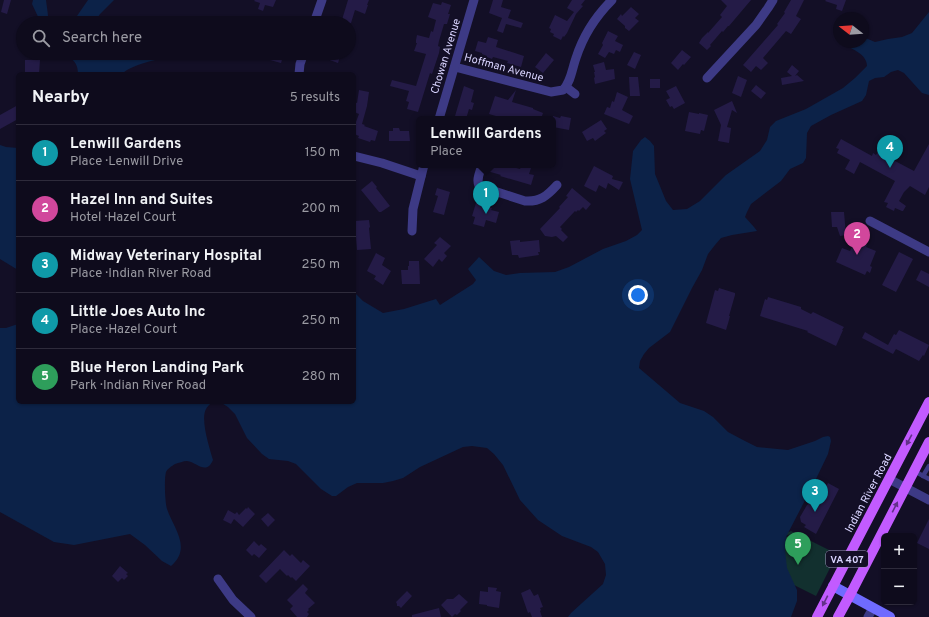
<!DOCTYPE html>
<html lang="en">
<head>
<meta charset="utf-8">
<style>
	:root { --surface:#0e0b1c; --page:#1c1929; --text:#f1f3f6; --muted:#9b9ba3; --line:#2e2b3b; --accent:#00e5ff }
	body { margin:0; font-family:Overpass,sans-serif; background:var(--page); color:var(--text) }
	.controls { position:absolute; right:12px; bottom:12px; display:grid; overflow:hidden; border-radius:6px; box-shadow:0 1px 3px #0004 }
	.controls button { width:36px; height:36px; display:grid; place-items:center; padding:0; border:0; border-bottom:1px solid var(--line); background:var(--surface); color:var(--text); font:20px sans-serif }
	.compass { position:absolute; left:833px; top:12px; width:36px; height:36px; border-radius:50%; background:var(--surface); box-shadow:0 1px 3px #0004; rotate:287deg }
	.you { position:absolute; left:638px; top:295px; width:14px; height:14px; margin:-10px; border:3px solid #fff; border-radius:50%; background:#1a73e8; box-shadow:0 0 0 6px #1a73e833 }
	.badge { display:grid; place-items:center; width:26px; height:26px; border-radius:50%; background:var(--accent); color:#fff; font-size:13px; font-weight:700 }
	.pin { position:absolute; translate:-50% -33px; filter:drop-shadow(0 1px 2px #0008) }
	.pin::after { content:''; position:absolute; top:21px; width:14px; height:12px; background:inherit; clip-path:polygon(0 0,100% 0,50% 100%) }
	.popup { position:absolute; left:416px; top:116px; width:140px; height:52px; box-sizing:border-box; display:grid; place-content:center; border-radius:6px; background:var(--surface); filter:drop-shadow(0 1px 3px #0005); font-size:13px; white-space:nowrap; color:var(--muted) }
	.popup b { font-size:15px; color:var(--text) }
	.popup::after { content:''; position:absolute; left:50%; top:100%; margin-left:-8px; border:8px solid transparent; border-top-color:var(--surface) }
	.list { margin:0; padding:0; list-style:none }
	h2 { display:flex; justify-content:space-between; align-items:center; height:52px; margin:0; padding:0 16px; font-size:17px }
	h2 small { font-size:13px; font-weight:400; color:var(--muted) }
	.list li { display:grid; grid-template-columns:26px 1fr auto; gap:12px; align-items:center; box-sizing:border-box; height:56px; padding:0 16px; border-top:1px solid var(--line) }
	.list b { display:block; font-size:15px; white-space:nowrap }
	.list p { margin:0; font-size:13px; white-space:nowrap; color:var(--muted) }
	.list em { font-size:13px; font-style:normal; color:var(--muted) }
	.icon { flex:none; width:22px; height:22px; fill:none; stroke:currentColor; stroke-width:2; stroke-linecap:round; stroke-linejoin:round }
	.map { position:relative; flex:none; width:929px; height:617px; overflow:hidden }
	.search { position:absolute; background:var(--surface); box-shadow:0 1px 3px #0004; left:16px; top:16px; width:340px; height:44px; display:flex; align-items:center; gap:10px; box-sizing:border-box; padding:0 14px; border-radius:22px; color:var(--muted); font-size:15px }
	.panel { position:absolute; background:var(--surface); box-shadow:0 1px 3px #0004; left:16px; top:72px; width:340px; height:332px; border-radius:6px }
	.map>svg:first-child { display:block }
	.green { fill:#12302f }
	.water { fill:#0c2248 }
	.building { fill:#241b47 }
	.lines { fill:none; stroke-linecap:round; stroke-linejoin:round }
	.lane { stroke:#3d3a85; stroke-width:4.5 }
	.street { stroke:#3d3a85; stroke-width:9 }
	.secondary { stroke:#6f6bff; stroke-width:10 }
	.primary { stroke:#c25bff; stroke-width:10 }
	.oneway { fill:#623188 }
	.labels { text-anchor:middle; stroke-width:3; stroke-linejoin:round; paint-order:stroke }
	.shield { fill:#130f26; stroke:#9e99be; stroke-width:1 }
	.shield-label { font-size:10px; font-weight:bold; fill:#d9d4ff }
	.street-label { font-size:11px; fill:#d9d4ff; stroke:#130f26 }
</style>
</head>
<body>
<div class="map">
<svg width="929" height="617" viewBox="0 0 929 617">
	<rect width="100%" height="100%" fill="#130f26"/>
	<polygon class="green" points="791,531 837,554 816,596 766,571 773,542 791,535 791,534 761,543"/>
	<g class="water">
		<polygon points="33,0 46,0 49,23 41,23 32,4"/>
		<polygon points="88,0 114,0 100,14 94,23 70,23 77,16"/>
		<path d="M929 12V95L922 93 904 73 898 70 891 72 884 77 875 78 869 81 866 95 862 101 831 115 811 126 807 133 806 158 803 163 790 169 781 181 751 204 747 212 745 217 754 227 757 231 732 235 721 238 715 245 708 254 702 270 692 288 670 332 649 348 644 354 640 361 639 368 680 403 704 411 713 417 728 432 743 440 757 447 788 450 815 441 823 437 828 436 830 437 831 441 828 454 815 481 786 537 785 550 787 568 797 590V601L791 617H568L571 613 603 584 606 575 605 564 598 552 591 547 562 536 538 520 520 500 503 465 494 454 487 448 472 446 463 447 420 467 403 478 393 481 383 483H357L348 487 336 496H332L321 489 296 464 288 461 269 459 262 454 247 438 235 414 228 407 220 402H354V292L363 301 383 313 404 309 436 299 440 305 473 284 476 280 468 269 479 257 494 271 506 275 520 273 555 272 569 267 603 249 626 241 637 235 642 230 630 179 633 151 641 140 645 137 650 141 654 146 655 174 666 201 673 210 687 209 700 201 726 175 760 151 767 140 770 127 776 121 806 109 843 88 855 78 867 66C867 54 852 49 843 44L841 42H863V37L875 42 888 39 902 37 912 33Z"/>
		<path d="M51 53H188C173 56 132 63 122 74H78C78 57 66 56 51 53Z"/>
		<polygon points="0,145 6,147 18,148 18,270 0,259"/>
		<path d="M18 324V402H212C210 404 207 407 206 409 200 420 210 449 213 460 206 476 197 462 187 461 183 461 179 463 175 464 172 466 167 469 166 472 164 479 165 502 167 509 174 529 192 548 171 566L162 561 145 545 130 534 74 545 54 542 0 512V328H6Z"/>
	</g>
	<g class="building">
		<polygon points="4,0 11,0 7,14 1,12"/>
		<polygon points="255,0 276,0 273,7 265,5 263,11 258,9 260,3 254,1"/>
		<polygon points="348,0 369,0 367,5 368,5 365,14 355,10 351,23 341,23"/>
		<polygon points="493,0 503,0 501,7 511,10 508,18 523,23 521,28 506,24 503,33 497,31 502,18 489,13"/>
		<polygon points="572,0 585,0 581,5 583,6 576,14 567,33 564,37 563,36 561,40 553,36 554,34 550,32 551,29 549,28 555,15 567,21 574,12 567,8"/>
		<polygon points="721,0 751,0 729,26 728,26 723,32 722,31 710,45 711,46 707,50 699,43 702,38 708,32 708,33 722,17 720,15 727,6"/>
		<polygon points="791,0 804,0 796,16 801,19 791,34 786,31 763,58 768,63 761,70 756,66 751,72 743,65 778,25 777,24 785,13 784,12"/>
		<polygon points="826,0 846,0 842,11 836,9 837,5 825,1"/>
		<polygon points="442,2 451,5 448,14 450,14 447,24 444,24 439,41 438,46 440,47 439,53 432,74 430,73 418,112 407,109 409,102 406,101 409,91 390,86 392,80 416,86 426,54 414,51 417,43 416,43 416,40 417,35 429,38 431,31 433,32 436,20 428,17 433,3 441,5"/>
		<polygon points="631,7 639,14 635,18 639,21 629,31 625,28 625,26 617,19 621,14 622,16"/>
		<polygon points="608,31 618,36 615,41 623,45 620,52 616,50 614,54 609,52 605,58 598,54 603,45 602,43"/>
		<polygon points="488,37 498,40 496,47 524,56 521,67 507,63 508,61 493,57 492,59 487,57 487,56 482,54 482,53 475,51 478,41 486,43"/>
		<polygon points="682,50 691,57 684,65 683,64 678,70 671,63"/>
		<polygon points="634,52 641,55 635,69 627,65"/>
		<polygon points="272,53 284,53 281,63 270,60"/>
		<polygon points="329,53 341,53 338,63 327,59"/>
		<polygon points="546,53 554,60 543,73 535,67"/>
		<polygon points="25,60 40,60 39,74 25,74"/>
		<polygon points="604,62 606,70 614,69 615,79 595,84 594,78 595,77 594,72 595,72 593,65"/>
		<polygon points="792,65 799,71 795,76 797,75 804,81 782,85 781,78 792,76 787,72"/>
		<polygon points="738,76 747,80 741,97 732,93"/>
		<polygon points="629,77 638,77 640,96 630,96"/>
		<rect x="650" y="79" width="10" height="9"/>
		<polygon points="756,85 766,93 761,99 751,91"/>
		<polygon points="464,86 474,90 471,102 474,103 472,110 469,109 466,119 455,116"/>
		<polygon points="676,86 685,103 674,109 672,106 670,107 666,100 670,98 666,91"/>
		<polygon points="359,90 369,92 367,106 362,124 365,125 364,126 378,131 375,141 371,140 370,142 358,138 359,136 354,134 354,127 359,114 354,112 354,102 357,103"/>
		<polygon points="516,90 512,102 533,108 533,109 543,113 541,119 506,119 489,114 495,96 508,100"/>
		<polygon points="617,92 628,97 622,110 633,116 629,124 604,114 607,107 610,108 612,101 614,102"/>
		<polygon points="732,101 737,113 732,110 727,127 731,128 729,143 718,141 721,125 714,110"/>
		<polygon points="18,105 18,119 0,129 0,115"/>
		<polygon points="689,112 699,114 699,113 708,115 704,131 701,130 700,134 685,131"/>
		<polygon points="553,116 560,118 561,116 571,118 569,130 553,127"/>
		<polygon points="601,120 607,129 604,131 606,133 595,141 593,138 587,141 582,132"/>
		<polygon points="393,128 399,128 400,131 409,131 410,141 389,141 389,131 393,131"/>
		<polygon points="841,139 872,156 873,153 876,155 878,152 914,171 929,144 929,187 925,195 910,186 904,192 899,201 906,206 903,211 902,211 895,208 894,211 886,207 888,203 884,202 895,181 860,162 854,174 845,169 850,160 837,153 839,149 836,148"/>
		<polygon points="489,165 505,165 520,169 522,165 532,165 529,174 534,175 531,185 500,176 501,175 487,171"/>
		<polygon points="594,166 613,176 612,179 623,182 619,190 608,183 606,189 599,185 596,192 584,186"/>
		<polygon points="372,181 377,187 376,188 390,206 381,212 379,212 361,190"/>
		<polygon points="437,188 450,192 444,215 433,212 438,196 435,195"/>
		<polygon points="572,188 591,204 586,210 583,207 579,211 578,210 576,212 575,211 560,227 562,229 561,230 568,237 563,242 556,236 552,237 545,236 540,229 560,208 559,207 568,197 566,196"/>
		<polygon points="476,203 492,208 491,210 499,212 496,223 486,220 484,227 473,224 475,217 472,216"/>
		<polygon points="831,212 844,212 846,235 840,236 837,227 832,227"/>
		<polygon points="369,220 370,227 369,228 371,249 357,250 356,237 354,237 354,230 355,230 354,221"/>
		<polygon points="440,237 451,246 444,253 447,256 442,262 439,259 433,267 424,259 437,245 434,243"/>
		<polygon points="520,240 520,242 539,240 540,252 538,252 539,255 519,258 518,255 512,255 510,241"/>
		<polygon points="855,240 867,245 866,247 876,251 870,266 872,267 870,273 867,271 865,275 836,262 842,248 850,251"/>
		<polygon points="899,252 913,259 896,292 882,285"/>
		<polygon points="376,253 385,258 382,265 391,271 383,285 374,279 376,276 367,271"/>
		<polygon points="409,261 419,261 420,284 402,284 401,270 408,270 408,266 409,266"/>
		<polygon points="921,270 929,274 929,287 916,280"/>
		<polygon points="719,288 735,293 735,295 729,316 730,316 729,320 726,330 706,323 715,290 718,291"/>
		<polygon points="768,297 801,307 801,309 811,314 813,312 844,327 842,330 843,330 836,346 807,332 808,331 760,316 765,299 767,300"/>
		<polygon points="899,330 929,345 924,356 923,355 919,361 896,349 893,354 862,338 865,332 888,345 894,334 896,335"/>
		<polygon points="828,483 839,489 816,534 804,527 806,525 801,522 800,517 807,505 812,502 817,504"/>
		<polygon points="248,507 255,514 243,527 234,519 231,524 223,520 228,510 235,514 237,512 239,515 246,508 247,509"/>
		<polygon points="268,513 275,520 268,527 261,519"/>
		<polygon points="929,519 929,549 917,543"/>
		<polygon points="254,541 259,546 261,544 267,549 259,558 254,554 252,556 246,550"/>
		<polygon points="284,550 290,556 292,554 301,563 303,560 310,566 296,581 292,577 291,578 288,575 287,576 280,569 266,583 259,576"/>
		<polygon points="120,566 128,573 126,574 128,576 124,580 122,578 118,582 112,576"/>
		<polygon points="303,584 308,589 305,593 315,603 308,609 309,610 307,612 309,614 307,617 297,617 290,609 293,606 287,600"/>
		<polygon points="488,587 497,588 496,591 501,592 499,608 487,606 487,605 479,604 480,591 488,592"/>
		<polygon points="530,589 534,596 538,594 543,607 540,608 541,610 540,611 542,617 532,617 530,612 528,613 521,593"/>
		<polygon points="407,591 412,596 401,608 399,606 397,606 397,604 396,602"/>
		<polygon points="459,594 468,602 460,610 461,611 457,615 455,614 452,617 441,605 447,599 453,599"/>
		<polygon points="439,608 441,617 412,617 412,615"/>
	</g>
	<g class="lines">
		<g class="lane">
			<polyline points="914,471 929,479"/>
			<polyline points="923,476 929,466"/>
		</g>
		<g class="street">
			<polyline points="314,23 322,0"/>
			<path d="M455 67 551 92 563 90C571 82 572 69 576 58 583 36 596 16 612 0"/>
			<polyline points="299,74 300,64 304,53"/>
			<polyline points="707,78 756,25 768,8 773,0"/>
			<polyline points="566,87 575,94"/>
			<polyline points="439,119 474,0"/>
			<polyline points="354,156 382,163 421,176"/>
			<path d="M482 165C480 172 476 179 479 186L525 201C540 202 547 196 557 185"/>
			<polyline points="870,221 929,252"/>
			<polyline points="412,231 413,209 424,165"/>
			<polyline points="889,479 929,500"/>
			<polyline points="218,579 233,600 251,617"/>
			<polyline points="868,617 873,608"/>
		</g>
		<polyline class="secondary" points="833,586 890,617"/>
		<g class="primary">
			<polyline points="817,617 929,402"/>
			<polyline points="838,617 850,595 929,442"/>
		</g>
	</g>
	<defs><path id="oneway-solid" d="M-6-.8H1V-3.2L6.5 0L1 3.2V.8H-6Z"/></defs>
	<g class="oneway">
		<use href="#oneway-solid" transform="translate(909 440) rotate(118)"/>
		<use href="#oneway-solid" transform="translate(895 507) rotate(-63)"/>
		<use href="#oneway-solid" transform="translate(825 601) rotate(117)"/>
	</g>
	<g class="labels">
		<rect class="shield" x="826" y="551" width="42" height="16" rx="3"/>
		<g class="shield-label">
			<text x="847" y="563">VA 407</text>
		</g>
		<g class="street-label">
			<text transform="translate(445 56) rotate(-73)" y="4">Chowan Avenue</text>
			<text transform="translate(504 67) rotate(15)" y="4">Hoffman Avenue</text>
			<text transform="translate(868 493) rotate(-62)" y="4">Indian River Road</text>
		</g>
	</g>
</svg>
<div class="controls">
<button>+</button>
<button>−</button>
</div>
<svg class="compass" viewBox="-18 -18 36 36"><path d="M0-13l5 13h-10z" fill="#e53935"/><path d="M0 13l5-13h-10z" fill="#9b9ba3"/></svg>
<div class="you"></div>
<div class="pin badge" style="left:486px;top:214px;background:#0f9aa8">1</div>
<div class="popup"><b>Lenwill Gardens</b>Place</div>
<div class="pin badge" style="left:857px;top:255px;background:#d1479c">2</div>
<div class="pin badge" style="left:815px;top:512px;background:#0f9aa8">3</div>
<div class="pin badge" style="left:890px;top:168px;background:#0f9aa8">4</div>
<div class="pin badge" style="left:798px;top:565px;background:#2e9e5b">5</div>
<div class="search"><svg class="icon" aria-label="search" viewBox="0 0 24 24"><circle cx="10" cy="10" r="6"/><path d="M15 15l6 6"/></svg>Search here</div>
<section class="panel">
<h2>Nearby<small>5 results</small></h2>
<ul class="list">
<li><span class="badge" style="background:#0f9aa8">1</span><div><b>Lenwill Gardens</b><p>Place · Lenwill Drive</p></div><em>150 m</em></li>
<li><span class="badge" style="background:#d1479c">2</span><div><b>Hazel Inn and Suites</b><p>Hotel · Hazel Court</p></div><em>200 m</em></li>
<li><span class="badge" style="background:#0f9aa8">3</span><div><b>Midway Veterinary Hospital</b><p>Place · Indian River Road</p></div><em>250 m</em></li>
<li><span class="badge" style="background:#0f9aa8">4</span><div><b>Little Joes Auto Inc</b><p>Place · Hazel Court</p></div><em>250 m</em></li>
<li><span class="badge" style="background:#2e9e5b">5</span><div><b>Blue Heron Landing Park</b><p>Park · Indian River Road</p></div><em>280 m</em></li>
</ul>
</section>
</div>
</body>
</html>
